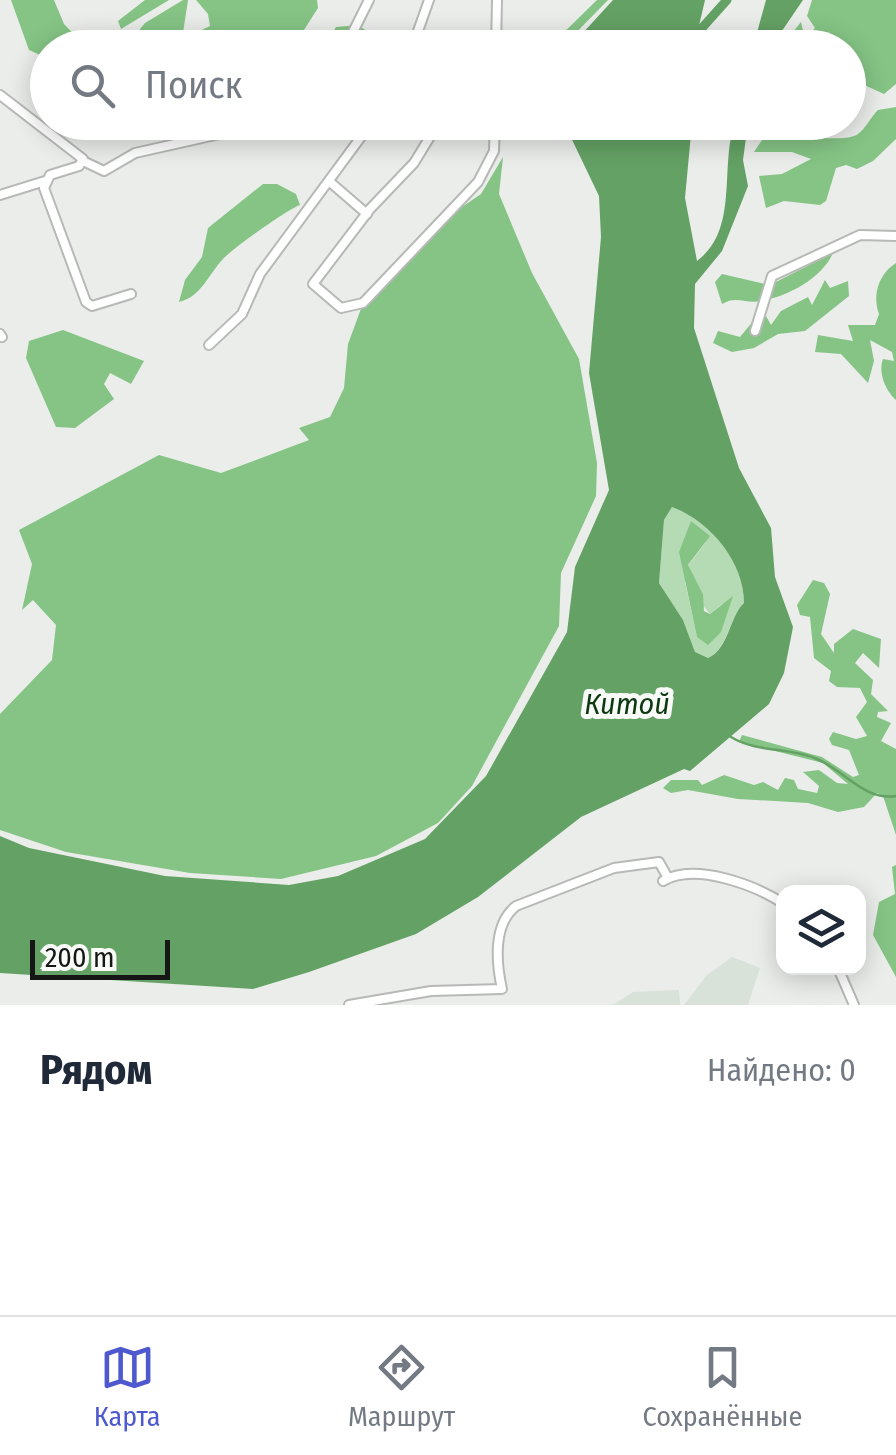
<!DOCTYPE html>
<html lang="ru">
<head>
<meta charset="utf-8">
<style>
	:root { --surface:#fff; --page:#f2f2f3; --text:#1f2937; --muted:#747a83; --line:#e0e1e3; --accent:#4f59cf }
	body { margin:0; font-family:"Fira Sans Condensed",sans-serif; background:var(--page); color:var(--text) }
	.controls { position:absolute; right:30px; bottom:30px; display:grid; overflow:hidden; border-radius:20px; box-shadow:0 5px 25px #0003 }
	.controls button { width:90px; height:90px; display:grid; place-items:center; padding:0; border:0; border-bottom:2px solid var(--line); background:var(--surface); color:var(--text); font:50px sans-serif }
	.scale { position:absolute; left:30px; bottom:25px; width:140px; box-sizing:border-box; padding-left:10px; border:5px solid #151615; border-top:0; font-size:28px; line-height:35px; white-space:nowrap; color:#151615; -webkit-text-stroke:8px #f8fbf8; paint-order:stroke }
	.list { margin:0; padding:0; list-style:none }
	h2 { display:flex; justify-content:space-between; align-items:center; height:130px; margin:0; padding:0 40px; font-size:42px }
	h2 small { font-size:32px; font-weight:400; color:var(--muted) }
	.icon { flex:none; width:55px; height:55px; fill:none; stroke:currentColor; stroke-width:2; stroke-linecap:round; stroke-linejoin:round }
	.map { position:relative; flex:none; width:896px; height:1005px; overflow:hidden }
	.search { position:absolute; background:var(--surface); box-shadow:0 5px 25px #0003; left:30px; right:30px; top:30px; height:110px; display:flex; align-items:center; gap:25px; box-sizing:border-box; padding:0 35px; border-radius:55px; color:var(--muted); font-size:38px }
	.sheet { height:310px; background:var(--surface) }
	nav { display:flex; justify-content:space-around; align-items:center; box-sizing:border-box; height:140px; border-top:2px solid var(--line); background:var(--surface); font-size:28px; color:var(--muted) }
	nav a { display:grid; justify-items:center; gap:5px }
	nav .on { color:var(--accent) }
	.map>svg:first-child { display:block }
	.built { fill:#d9e2d9 }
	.green { fill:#b5dbb4; fill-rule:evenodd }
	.forest { fill:#85c485 }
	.water { fill:#64a164; fill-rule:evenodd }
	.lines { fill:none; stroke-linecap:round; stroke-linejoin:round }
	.stream { stroke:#64a164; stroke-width:2.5 }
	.river { stroke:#64a164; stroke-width:9 }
	.minor-casing { stroke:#b6b9b6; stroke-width:12 }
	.minor { stroke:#fff; stroke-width:8 }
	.labels { text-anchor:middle; stroke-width:10; stroke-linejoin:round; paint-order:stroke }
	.water-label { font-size:30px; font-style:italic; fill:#0d3910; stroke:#f8fbf8 }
</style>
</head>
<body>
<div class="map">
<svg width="896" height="1005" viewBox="0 0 896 1005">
	<rect width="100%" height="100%" fill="#eaedea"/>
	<g class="built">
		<polygon points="732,957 760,968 748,1005 684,1005 707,975"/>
		<polygon points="679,990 680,1005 613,1005 633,992"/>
	</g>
	<path class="green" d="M672 507C710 520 744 562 744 603 729 617 728 649 708 658L695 652 683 620 659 583 664 520ZM691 521 705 543 688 566 703 594 700 602 710 614 722 604 697 637 685 582Z"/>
	<g class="forest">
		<polygon points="11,0 54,0 64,24 86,47 48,48 47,58 29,50"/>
		<polygon points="145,0 169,0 121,29 118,21"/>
		<polygon points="183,0 188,0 181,46 145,46 131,40 145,23"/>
		<polygon points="196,0 317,0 318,8 293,47 268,47 268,38 250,38 249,47 207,47 189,36 210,26 208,14"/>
		<polygon points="597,0 608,0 562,47 549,47"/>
		<polygon points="812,0 896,0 896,84 884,94 849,78 848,48 781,47 801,22 805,39 815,28 807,16"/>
		<polygon points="358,25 371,34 372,47 343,47 331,36 336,27"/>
		<path d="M896 107V139L873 161 857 169 846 165 836 168 826 201 820 205 784 201 766 208 759 176 782 174 811 159 792 152H754L764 137C785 131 843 145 858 134 865 129 871 117 878 110Z"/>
		<polygon points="503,157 499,194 532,273 579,359 597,463 596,496 561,573 559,626 472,786 438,823 376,856 281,879 190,873 66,852 0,830 0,714 52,660 56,625 33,600 22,610 32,564 19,530 159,455 221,473 309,440 299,428 330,417 344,388 348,344 362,306 440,222 481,194"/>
		<path d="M263 184H277L296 194 300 205C288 209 232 249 223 259 208 275 201 297 179 302L185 280 202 257 208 228Z"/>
		<path d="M833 253C822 278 789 296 761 301 746 304 736 295 722 304L715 282 722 274 770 285Z"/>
		<path d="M896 263V400C885 390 878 372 883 359L894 361 892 352 870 340 874 361 868 383 841 354 815 352 818 335 853 341 848 325H875L879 314C872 294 879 274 896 263Z"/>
		<polygon points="825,280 830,288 848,281 849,296 805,331 778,334 754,348 732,352 713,343 718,331 740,337 754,320 757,327 766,316 771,325 781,311 808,297 812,305"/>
		<polygon points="63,330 144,361 131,384 110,373 104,384 114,399 75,428 56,427 26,358 29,341"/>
		<polygon points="691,521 710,536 688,565 703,594 704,611 710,614 733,596 721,632 708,645 697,637 679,552"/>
		<polygon points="813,580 824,583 830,594 821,634 834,653 834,644 853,629 881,639 879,668 863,653 855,663 873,680 871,694 888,711 878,712 877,717 891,723 881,741 896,749 896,835 883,796 877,793 864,807 838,812 808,803 738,799 688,790 671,793 663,788 671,780 698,780 702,785 724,775 754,785 763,782 778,790 785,778 794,780 798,789 817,793 819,786 803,772 819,770 837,783 848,784 823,763 739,742 742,735 822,757 853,777 859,775 849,750 832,745 829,739 833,732 856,739 867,736 856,717 867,702 860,688 837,687 829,681 831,671 814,658 810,617 800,615 797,605"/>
		<polygon points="896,865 896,977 873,935 879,902 895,894 892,867"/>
	</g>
	<g class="water">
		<polygon points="613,0 705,0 694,47 570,47"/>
		<polygon points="766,0 803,0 771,47 753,47"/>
		<path d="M564 123H692L685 198 697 261C740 229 719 166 735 123H748L743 160 748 186 722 251 695 284 694 328 739 468 771 528 775 577 793 627 784 673 769 704 690 771 684 769 581 817 478 897 416 934 309 972 253 989 0 973V836L29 848 165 876 289 885 338 876 425 839 486 776 567 632 575 567 609 490 589 373 601 237 599 196ZM672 507C710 521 744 562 744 603 729 617 729 649 708 658L695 652 683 620 659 583 664 520Z"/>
	</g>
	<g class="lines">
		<path class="stream" d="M731 737C757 753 790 747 817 759 844 770 864 801 896 796"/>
		<polyline class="river" points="684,48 727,0"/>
		<defs>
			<g id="minor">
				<polyline points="345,48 369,0"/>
				<polyline points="412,48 429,0"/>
				<polyline points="496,48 497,0"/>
				<polyline points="0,95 83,159 79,166 50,175 44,188 86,302 92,306 131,294"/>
				<polyline points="439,122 414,163 370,209 313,284 341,308 363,303 478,182 494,151 495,122"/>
				<polyline points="83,161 104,171 135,153 273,122"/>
				<polyline points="330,182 367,214"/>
				<polyline points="0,195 45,181"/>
				<polyline points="755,331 772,276 860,235 896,236"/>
				<polyline points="0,334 2,337"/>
				<polyline points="209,345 242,314 260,274 372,122"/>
				<path d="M663 881C695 862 755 885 784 904"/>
				<polyline points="838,968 854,1005"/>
				<path d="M349 1005 431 991 502 989C496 962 493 924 516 906L614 868 659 862 668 878"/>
			</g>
		</defs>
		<use href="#minor" class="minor-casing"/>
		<use href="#minor" class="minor"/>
	</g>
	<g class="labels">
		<g class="water-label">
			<text x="627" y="714">Китой</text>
		</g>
	</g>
</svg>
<div class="controls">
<button><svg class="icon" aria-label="layers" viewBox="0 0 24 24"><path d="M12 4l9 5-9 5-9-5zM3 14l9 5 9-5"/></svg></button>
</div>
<div class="scale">200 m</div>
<div class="search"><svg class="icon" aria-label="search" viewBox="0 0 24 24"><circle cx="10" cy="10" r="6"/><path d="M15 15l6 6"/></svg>Поиск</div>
</div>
<section class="sheet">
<h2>Рядом<small>Найдено: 0</small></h2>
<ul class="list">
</ul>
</section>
<nav>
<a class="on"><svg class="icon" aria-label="map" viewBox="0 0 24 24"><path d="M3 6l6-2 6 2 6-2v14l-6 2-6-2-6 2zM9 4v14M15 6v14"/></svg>Карта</a>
<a><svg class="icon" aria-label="directions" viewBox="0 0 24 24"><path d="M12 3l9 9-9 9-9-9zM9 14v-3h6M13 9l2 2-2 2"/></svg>Маршрут</a>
<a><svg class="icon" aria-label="saved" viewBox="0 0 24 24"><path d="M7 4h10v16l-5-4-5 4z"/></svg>Сохранённые</a>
</nav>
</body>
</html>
